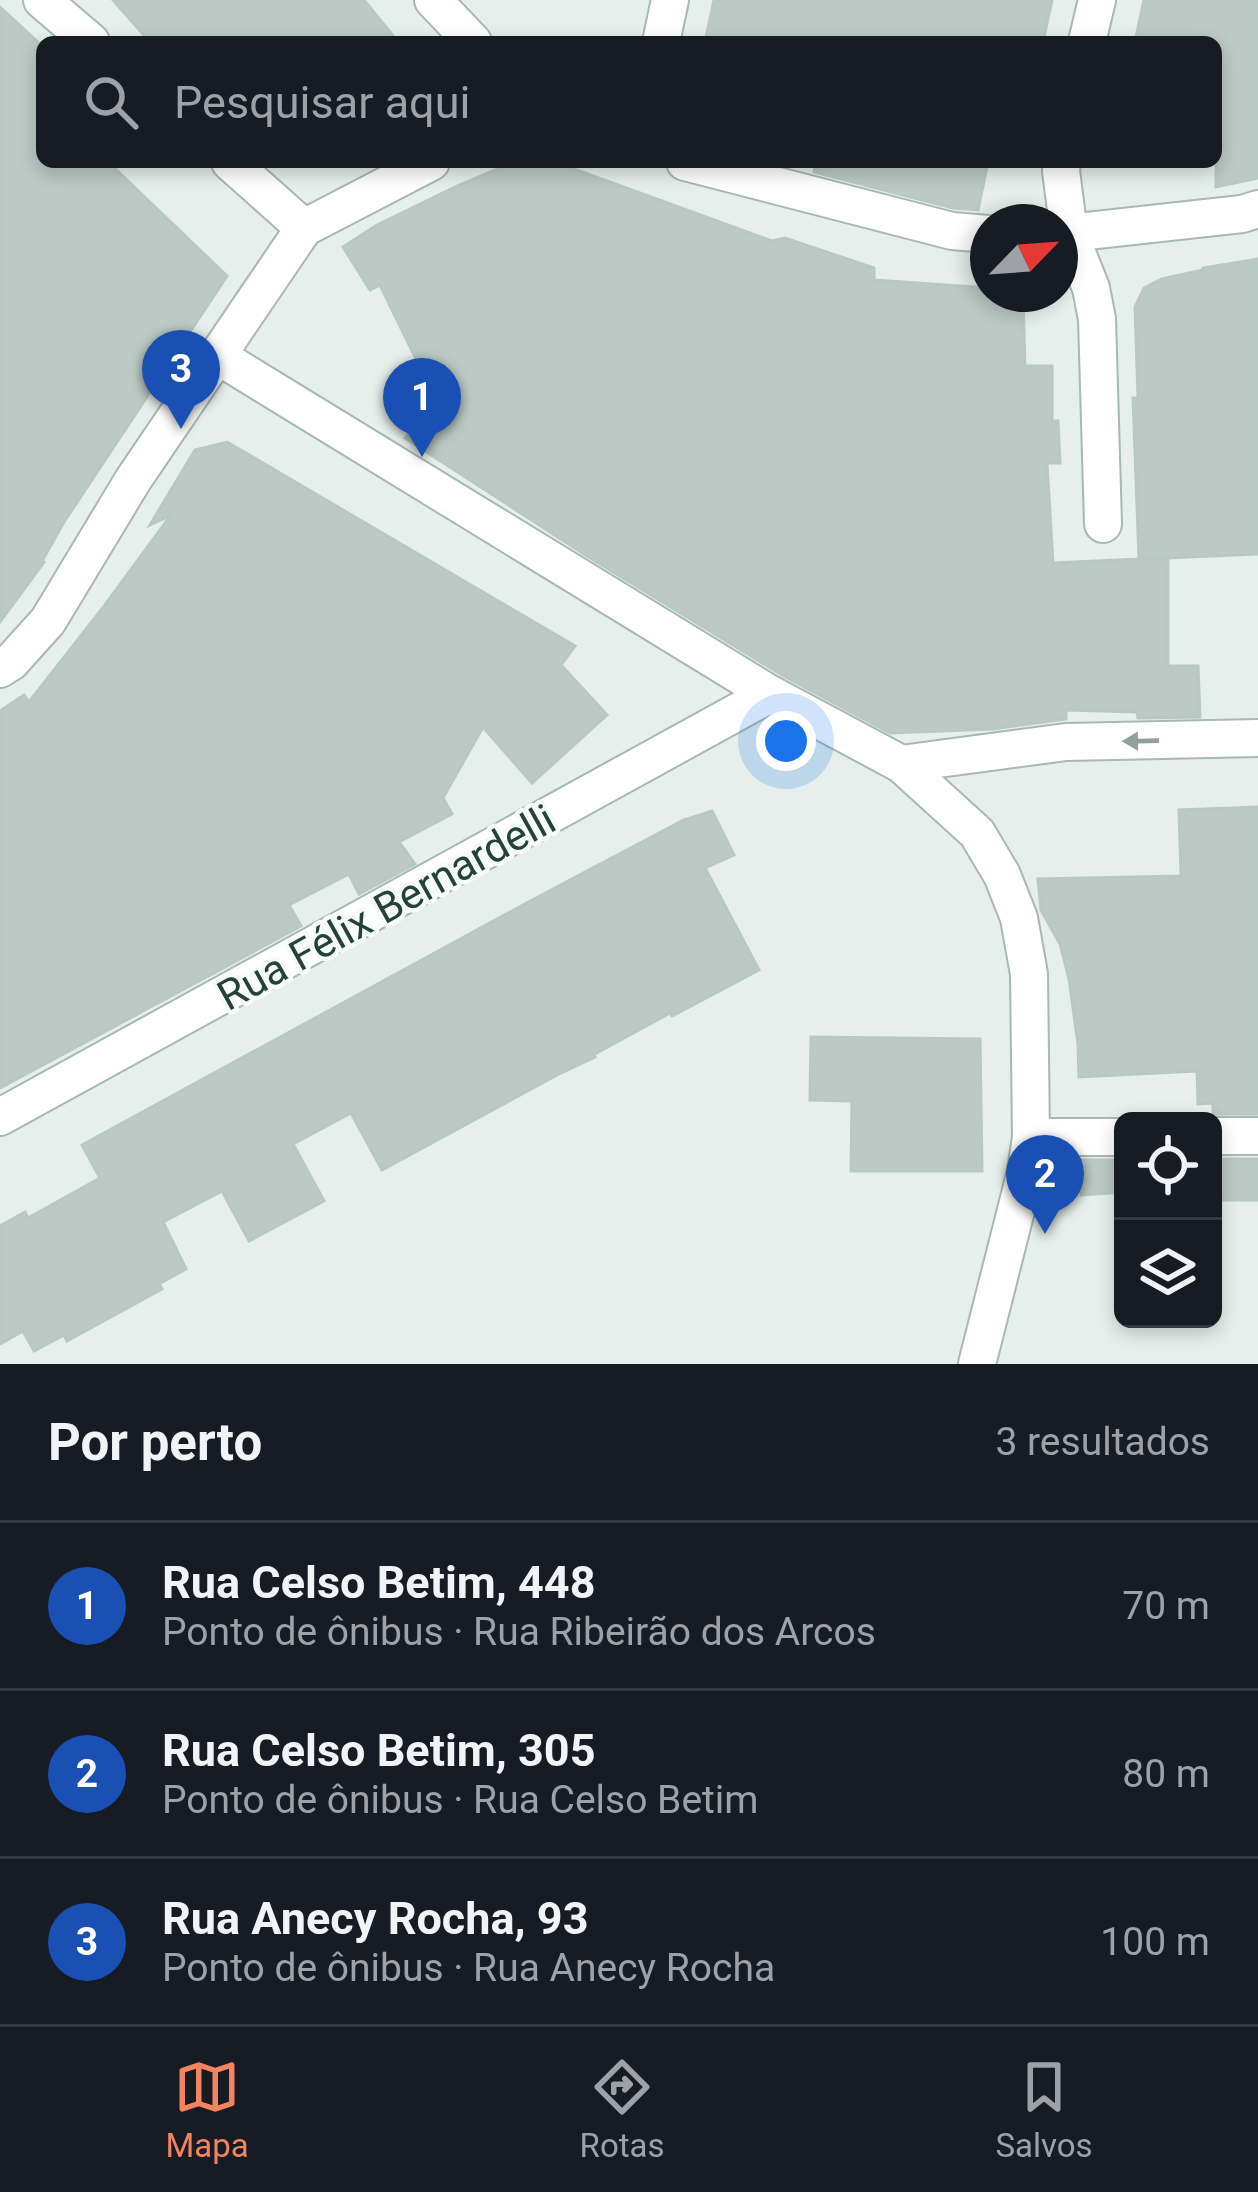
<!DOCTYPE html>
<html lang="pt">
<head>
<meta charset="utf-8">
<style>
	:root { --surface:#171b24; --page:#20242c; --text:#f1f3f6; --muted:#9ea1a6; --line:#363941; --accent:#f4845f }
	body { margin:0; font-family:Roboto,sans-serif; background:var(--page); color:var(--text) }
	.controls { position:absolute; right:36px; bottom:36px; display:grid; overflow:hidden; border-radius:18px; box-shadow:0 6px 18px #0003 }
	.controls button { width:108px; height:108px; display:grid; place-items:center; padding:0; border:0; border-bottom:3px solid var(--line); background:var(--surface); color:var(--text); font:60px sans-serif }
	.compass { position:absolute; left:970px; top:204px; width:108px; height:108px; border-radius:50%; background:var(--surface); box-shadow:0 6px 18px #0003; rotate:65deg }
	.you { position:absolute; left:786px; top:741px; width:42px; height:42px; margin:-30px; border:9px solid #fff; border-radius:50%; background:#1a73e8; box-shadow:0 0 0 18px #1a73e833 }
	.badge { display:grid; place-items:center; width:78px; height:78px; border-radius:50%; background:var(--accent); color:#fff; font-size:39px; font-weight:700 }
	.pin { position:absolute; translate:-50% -99px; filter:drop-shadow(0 3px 6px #0008) }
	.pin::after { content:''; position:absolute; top:63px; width:42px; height:36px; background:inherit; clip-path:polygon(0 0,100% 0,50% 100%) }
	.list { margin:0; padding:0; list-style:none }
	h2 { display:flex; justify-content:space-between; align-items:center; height:156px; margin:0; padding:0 48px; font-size:51px }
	h2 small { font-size:39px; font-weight:400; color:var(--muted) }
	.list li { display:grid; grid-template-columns:78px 1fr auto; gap:36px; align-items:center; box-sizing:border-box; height:168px; padding:0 48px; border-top:3px solid var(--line) }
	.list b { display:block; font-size:45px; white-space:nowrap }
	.list p { margin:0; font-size:39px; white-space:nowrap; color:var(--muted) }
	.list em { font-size:39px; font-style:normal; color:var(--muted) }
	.icon { flex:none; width:66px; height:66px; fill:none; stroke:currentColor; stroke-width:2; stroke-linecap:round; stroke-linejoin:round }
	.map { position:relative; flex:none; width:1258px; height:1364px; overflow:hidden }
	.search { position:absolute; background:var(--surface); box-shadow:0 6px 18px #0003; left:36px; right:36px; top:36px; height:132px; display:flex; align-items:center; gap:30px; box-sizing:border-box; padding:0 42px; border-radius:18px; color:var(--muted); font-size:45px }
	.sheet { height:660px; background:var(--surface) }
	nav { display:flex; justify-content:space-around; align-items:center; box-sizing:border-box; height:168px; border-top:3px solid var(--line); background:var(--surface); font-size:33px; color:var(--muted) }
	nav a { display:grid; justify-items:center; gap:6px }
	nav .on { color:var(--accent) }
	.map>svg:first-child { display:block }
	.building { fill:#bbcac4; stroke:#b8c9c2; stroke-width:3 }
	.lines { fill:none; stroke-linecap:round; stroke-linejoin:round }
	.minor-casing { stroke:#a8b8b2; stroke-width:40 }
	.minor { stroke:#fff; stroke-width:36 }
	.oneway { fill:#92a09c }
	.labels { text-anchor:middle; stroke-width:9; stroke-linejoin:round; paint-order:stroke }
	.street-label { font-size:42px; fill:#24423a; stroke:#f7fbf9 }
</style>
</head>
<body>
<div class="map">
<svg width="1258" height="1364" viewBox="0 0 1258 1364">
	<rect width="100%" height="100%" fill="#e6efeb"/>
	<g class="building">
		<polygon points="113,0 364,0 398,42 150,42"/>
		<polygon points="714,0 1052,0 1043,42 705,42"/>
		<polygon points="1144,0 1258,0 1258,178 1216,187 1216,42 1135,42"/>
		<polygon points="0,7 42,46 42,162 108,162 227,276 64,522 42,561 44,562 0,622"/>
		<polygon points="514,162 555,162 772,241 785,238 874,268 874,280 988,288 988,294 1023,294 1025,366 1052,366 1052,421 1058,421 1060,463 1047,463 1053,563 1139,559 1133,398 1138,398 1135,307 1144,288 1162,279 1203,270 1203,268 1258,259 1258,554 1143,559 1168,559 1168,666 1198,666 1200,717 1138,718 1137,712 1066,710 1066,719 993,729 890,733 782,675 587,556 405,438 438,404 380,285 370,290 343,247 377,225 457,186"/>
		<polygon points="816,162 988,162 978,210 953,208 814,172"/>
		<polygon points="227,442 575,646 561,665 607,715 532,783 483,727 443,798 452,814 399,842 415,864 359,894 349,874 289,905 301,926 0,1088 0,711 24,695 29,702 105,605 171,515 150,525 195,450"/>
		<polygon points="1258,807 1258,1114 1213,1114 1213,1103 1198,1104 1197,1071 1079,1077 1078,1044 1069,979 1060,944 1041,910 1038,879 1181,876 1179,810"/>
		<polygon points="712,811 734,855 705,868 759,970 672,1016 670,1013 593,1055 595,1057 557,1075 382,1170 351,1113 293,1144 324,1201 249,1241 222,1191 163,1222 186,1269 159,1284 162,1289 67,1341 64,1335 34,1351 23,1331 0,1344 0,1226 25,1212 28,1218 100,1178 82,1145 534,899 684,820"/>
		<polygon points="811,1037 980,1039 982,1171 851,1171 852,1101 810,1100"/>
		<rect x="1213" y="1159" width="45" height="41"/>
		<polygon points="1078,1160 1123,1160 1123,1192 1081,1195"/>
	</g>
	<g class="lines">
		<defs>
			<g id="minor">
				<polyline points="42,0 91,42"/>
				<polyline points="433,0 473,42"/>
				<polyline points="661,42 670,0"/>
				<polyline points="1087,42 1097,0"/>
				<polyline points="230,162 304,228"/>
				<polyline points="685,162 952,231 988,234"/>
				<polyline points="1062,162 1061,171 1069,233 1091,288 1097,319 1103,524"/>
				<polyline points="1060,234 1242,214 1258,209"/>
				<polyline points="216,355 770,694 901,764 977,833 1002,875 1019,918 1029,974 1031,1137 1026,1171 977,1364"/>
				<polyline points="0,669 11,662 48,621 133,480 304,228 431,162"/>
				<polyline points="901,764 1066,742 1258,738"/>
				<polyline points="0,1117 770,694"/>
				<polyline points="1213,1136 1258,1136"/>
				<polyline points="1031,1137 1123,1137"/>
			</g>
		</defs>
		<use href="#minor" class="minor-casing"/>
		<use href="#minor" class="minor"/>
	</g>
	<defs><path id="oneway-solid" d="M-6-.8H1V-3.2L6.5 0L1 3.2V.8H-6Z" transform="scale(3)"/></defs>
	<use class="oneway" href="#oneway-solid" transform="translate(1141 741) rotate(179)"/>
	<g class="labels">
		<g class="street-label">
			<text transform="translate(386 907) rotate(-29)" y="15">Rua Félix Bernardelli</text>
		</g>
	</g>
</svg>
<div class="controls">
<button><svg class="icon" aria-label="locate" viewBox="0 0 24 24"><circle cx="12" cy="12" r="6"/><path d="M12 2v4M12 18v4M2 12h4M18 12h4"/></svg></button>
<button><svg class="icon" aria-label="layers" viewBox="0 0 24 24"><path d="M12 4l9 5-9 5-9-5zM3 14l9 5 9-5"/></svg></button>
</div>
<svg class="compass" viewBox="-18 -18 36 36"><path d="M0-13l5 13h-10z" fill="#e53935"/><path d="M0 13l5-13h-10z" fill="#9ea1a6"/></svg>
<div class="you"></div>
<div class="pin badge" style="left:422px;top:457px;background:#1a4fb4">1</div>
<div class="pin badge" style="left:1045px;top:1234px;background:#1a4fb4">2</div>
<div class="pin badge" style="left:181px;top:429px;background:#1a4fb4">3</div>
<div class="search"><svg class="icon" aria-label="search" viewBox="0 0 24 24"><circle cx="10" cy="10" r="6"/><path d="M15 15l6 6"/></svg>Pesquisar aqui</div>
</div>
<section class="sheet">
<h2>Por perto<small>3 resultados</small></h2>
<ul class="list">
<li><span class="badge" style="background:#1a4fb4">1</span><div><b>Rua Celso Betim, 448</b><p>Ponto de ônibus · Rua Ribeirão dos Arcos</p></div><em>70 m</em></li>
<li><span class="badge" style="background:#1a4fb4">2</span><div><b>Rua Celso Betim, 305</b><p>Ponto de ônibus · Rua Celso Betim</p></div><em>80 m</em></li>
<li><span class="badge" style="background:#1a4fb4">3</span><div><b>Rua Anecy Rocha, 93</b><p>Ponto de ônibus · Rua Anecy Rocha</p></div><em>100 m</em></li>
</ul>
</section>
<nav>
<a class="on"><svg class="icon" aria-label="map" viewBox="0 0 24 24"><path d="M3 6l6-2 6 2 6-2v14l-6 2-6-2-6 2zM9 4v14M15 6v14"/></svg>Mapa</a>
<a><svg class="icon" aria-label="directions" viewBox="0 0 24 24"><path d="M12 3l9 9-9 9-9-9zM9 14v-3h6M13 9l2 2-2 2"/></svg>Rotas</a>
<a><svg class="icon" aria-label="saved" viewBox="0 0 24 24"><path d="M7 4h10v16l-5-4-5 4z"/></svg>Salvos</a>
</nav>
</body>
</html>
